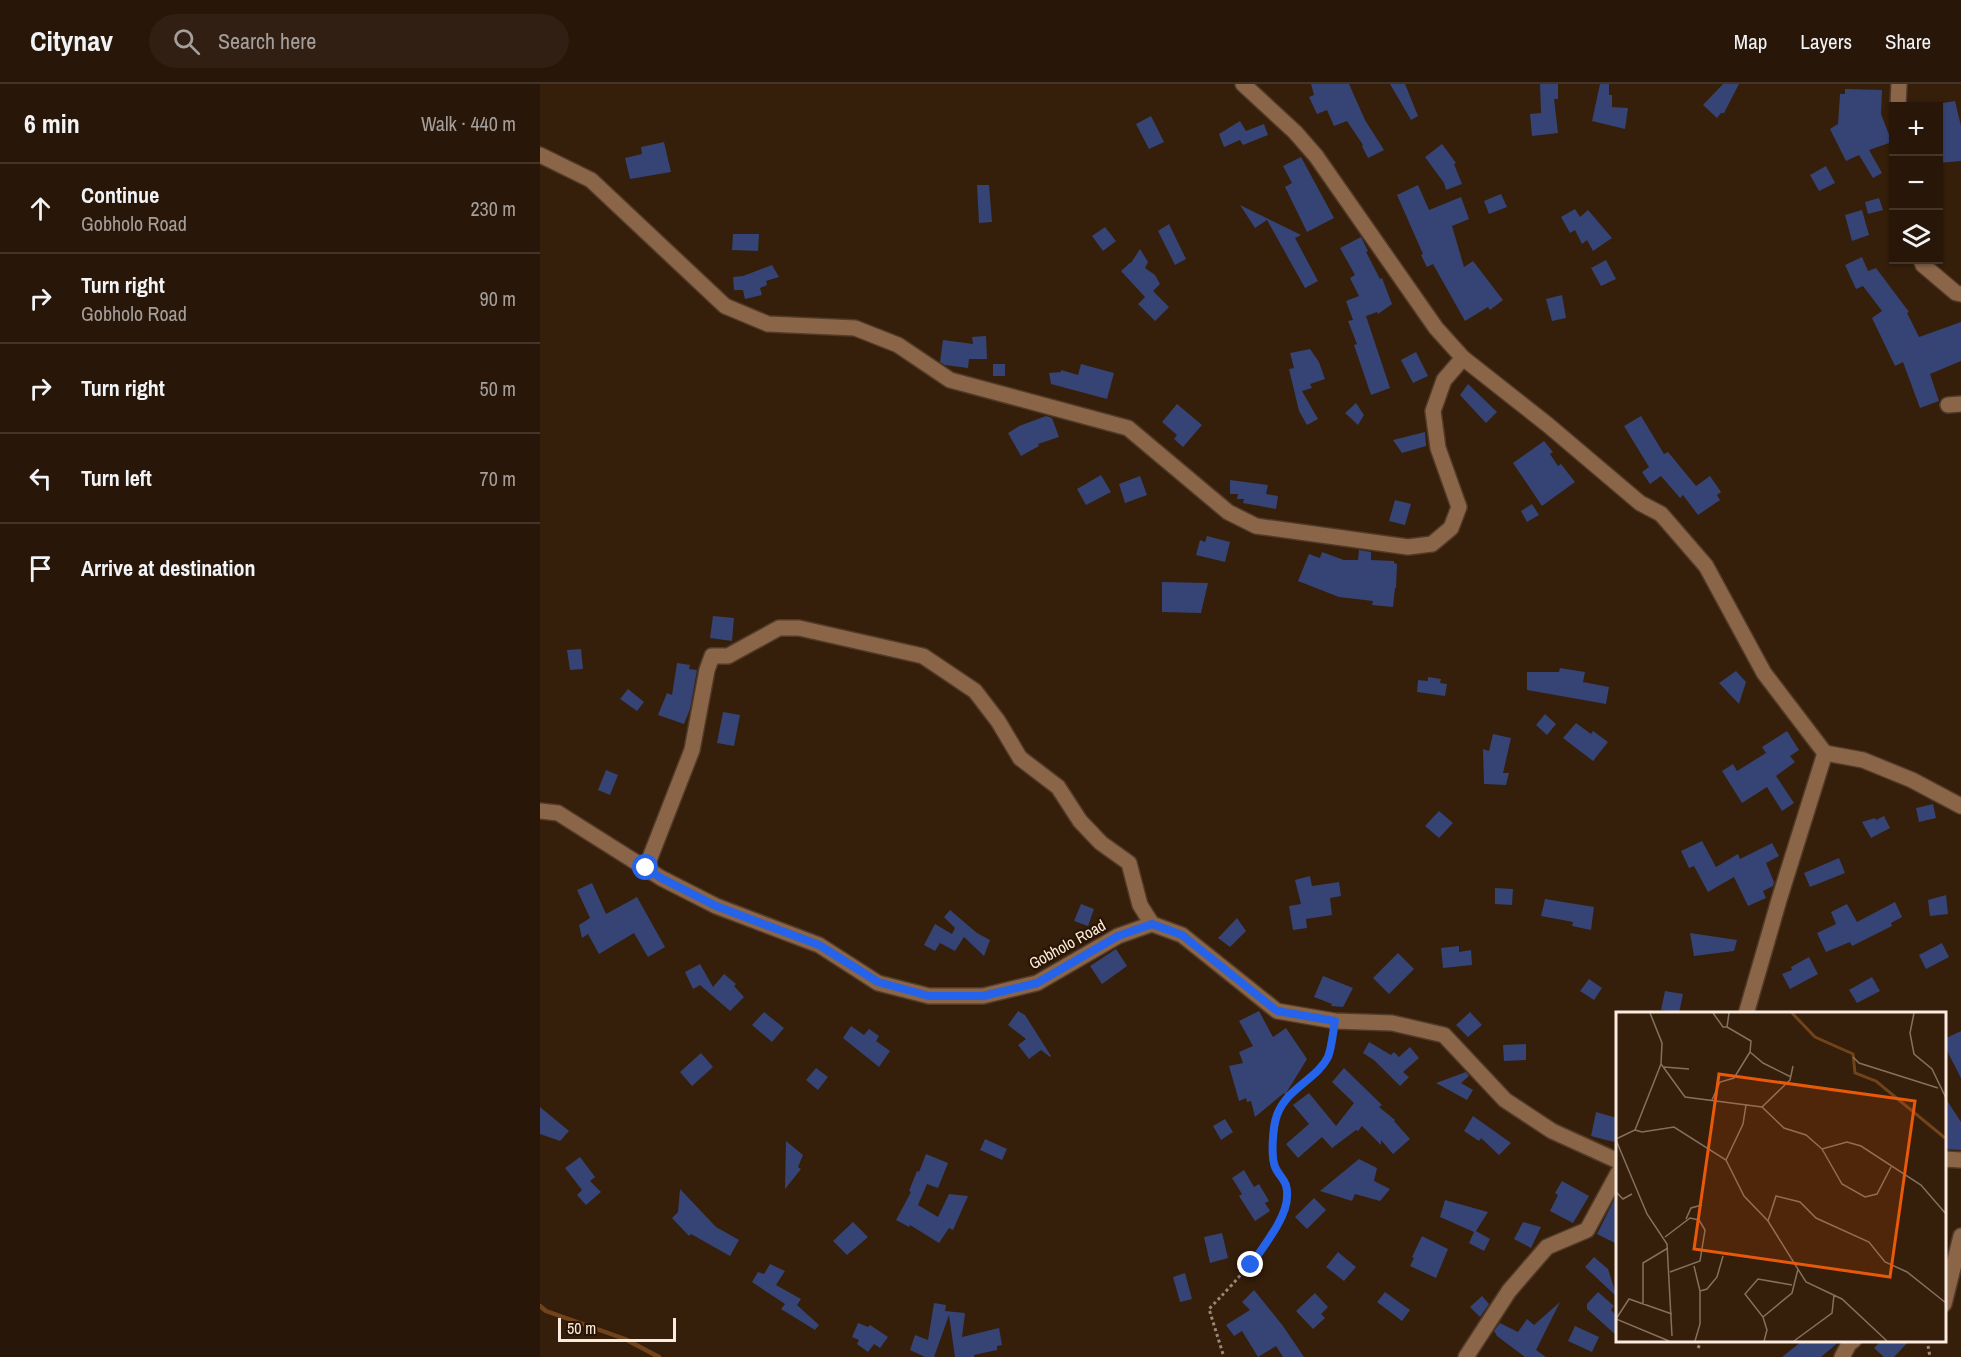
<!DOCTYPE html>
<html lang="en">
<head>
<meta charset="utf-8">
<style>
	:root { --surface:#281608; --page:#301f12; --text:#f1f3f6; --muted:#a59f9c; --line:#443529 }
	body { margin:0; font-family:"Archivo Narrow",sans-serif; background:var(--page); color:var(--text) }
	.controls { position:absolute; right:18px; top:18px; display:grid; overflow:hidden; border-radius:0px; box-shadow:0 2px 4px #0004 }
	.controls button { width:54px; height:54px; display:grid; place-items:center; padding:0; border:0; border-bottom:2px solid var(--line); background:var(--surface); color:var(--text); font:30px sans-serif }
	.scale { position:absolute; left:18px; bottom:15px; width:118px; box-sizing:border-box; padding-left:6px; border:3px solid #fcece0; border-top:0; font-size:16px; line-height:21px; white-space:nowrap; color:#fcece0; -webkit-text-stroke:4px #2a1402; paint-order:stroke }
	.stop { position:absolute; width:18px; height:18px; margin:-14px; border:4px solid #2563eb; border-radius:50%; background:#fff }
	.stop.end { background:#2563eb; border-color:#fff; box-shadow:0 2px 6px #0008 }
	.list { margin:0; padding:0; list-style:none }
	h2 { display:flex; justify-content:space-between; align-items:center; height:78px; margin:0; padding:0 24px; font-size:26px }
	h2 small { font-size:20px; font-weight:400; color:var(--muted) }
	.list li { display:grid; grid-template-columns:39px 1fr auto; gap:18px; align-items:center; box-sizing:border-box; height:90px; padding:0 24px; border-top:2px solid var(--line) }
	.list b { display:block; font-size:22px; white-space:nowrap }
	.list p { margin:0; font-size:20px; white-space:nowrap; color:var(--muted) }
	.list em { font-size:20px; font-style:normal; color:var(--muted) }
	.icon { flex:none; width:33px; height:33px; fill:none; stroke:currentColor; stroke-width:2; stroke-linecap:round; stroke-linejoin:round }
	.map { position:relative; flex:none; width:1421px; height:1273px; overflow:hidden }
	header { display:flex; align-items:center; gap:36px; box-sizing:border-box; height:84px; padding:0 30px; background:var(--surface); border-bottom:2px solid var(--line) }
	header strong { font-size:28px }
	nav { display:flex; gap:33px; margin-inline-start:auto; font-size:21px }
	.search { width:420px; height:54px; background:var(--page); display:flex; align-items:center; gap:15px; box-sizing:border-box; padding:0 21px; border-radius:33px; color:var(--muted); font-size:22px }
	main { display:flex }
	aside { flex:1; background:var(--surface) }
	.map>svg:first-child { display:block }
	.lines { fill:none; stroke-linecap:round; stroke-linejoin:round }
	.stream { stroke:#71431a; stroke-width:4.5 }
	.building { fill:#354474 }
	.minor-casing { stroke:#513b28; stroke-width:18 }
	.path { stroke:#9b8878; stroke-width:3; stroke-dasharray:3 3; stroke-linecap:butt }
	.minor { stroke:#8b6548; stroke-width:15 }
	.route { stroke:#2563eb; stroke-width:8 }
	.labels { text-anchor:middle; stroke-width:4.5; stroke-linejoin:round; paint-order:stroke }
	.street-label { font-size:16px; fill:#fcece0; stroke:#2a1402 }
	.inset-river { fill:none; stroke:#71431a; stroke-width:3 }
	.inset-road { fill:none; stroke:#857060; stroke-width:1.5 }
	.view { fill:#e8590c; fill-opacity:0.15; stroke:#e8590c; stroke-width:3 }
	.inset-edge { fill:none; stroke:#fcece0; stroke-width:3 }
</style>
</head>
<body>
<header>
<strong>Citynav</strong>
<div class="search"><svg class="icon" aria-label="search" viewBox="0 0 24 24"><circle cx="10" cy="10" r="6"/><path d="M15 15l6 6"/></svg>Search here</div>
<nav><a>Map</a><a>Layers</a><a>Share</a></nav>
</header>
<main>
<aside>
<h2>6 min<small>Walk · 440 m</small></h2>
<ul class="list">
<li><svg class="icon" aria-label="ahead" viewBox="0 0 24 24"><path d="M12 20V5M6 11l6-6 6 6"/></svg><div><b>Continue</b><p>Gobholo Road</p></div><em>230 m</em></li>
<li><svg class="icon" aria-label="right" viewBox="0 0 24 24"><path d="M7 20v-9h11M14 6l5 5-5 5"/></svg><div><b>Turn right</b><p>Gobholo Road</p></div><em>90 m</em></li>
<li><svg class="icon" aria-label="right" viewBox="0 0 24 24"><path d="M7 20v-9h11M14 6l5 5-5 5"/></svg><div><b>Turn right</b></div><em>50 m</em></li>
<li><svg class="icon" aria-label="left" viewBox="0 0 24 24"><path d="M17 20v-9H6M10 6l-5 5 5 5"/></svg><div><b>Turn left</b></div><em>70 m</em></li>
<li><svg class="icon" aria-label="arrive" viewBox="0 0 24 24"><path d="M6 21V4h12l-3 4 3 4H6"/></svg><div><b>Arrive at destination</b></div></li>
</ul>
</aside>
<div class="map">
<svg width="1421" height="1273" viewBox="0 0 1421 1273">
	<rect width="100%" height="100%" fill="#351e0a"/>
	<g class="lines">
		<polyline class="stream" points="0,1222 6,1227 85,1255 119,1273"/>
	</g>
	<g class="building">
		<polygon points="771,0 809,0 825,36 844,66 828,74 822,62 823,61 807,37 794,42 787,26 777,30 769,13 774,11"/>
		<polygon points="850,0 865,0 878,32 871,36"/>
		<polygon points="1000,0 1018,0 1018,15 1014,15 1018,49 992,52 990,30 1001,29"/>
		<polygon points="1060,0 1069,0 1069,11 1072,11 1072,23 1088,24 1085,45 1052,37"/>
		<polygon points="1183,0 1199,0 1184,29 1181,29 1177,34 1163,21"/>
		<polygon points="1305,5 1342,6 1341,30 1352,58 1329,66 1342,89 1333,94 1319,71 1306,77 1290,45 1298,40 1300,10 1305,10"/>
		<polygon points="1415,17 1421,42 1421,77 1398,79 1398,22 1397,20"/>
		<polygon points="611,32 624,58 609,65 596,40"/>
		<polygon points="700,37 706,47 724,40 728,51 703,61 700,56 684,63 679,50"/>
		<polygon points="124,58 131,88 90,95 85,74 102,70 101,63"/>
		<polygon points="902,60 916,79 914,80 922,100 906,106 904,99 885,73"/>
		<polygon points="761,73 794,134 767,148 745,103 752,99 743,82"/>
		<polygon points="1286,82 1295,99 1279,107 1270,91"/>
		<polygon points="437,101 449,101 452,138 439,139"/>
		<polygon points="878,101 889,126 921,113 929,135 912,142 924,183 933,177 963,216 950,226 948,223 925,237 893,180 887,183 881,171 883,170 857,111"/>
		<polygon points="961,110 967,123 949,130 944,117"/>
		<polygon points="1339,114 1343,126 1328,130 1325,118"/>
		<polygon points="700,121 761,151 755,154 778,197 765,204 727,136 715,144"/>
		<polygon points="1035,125 1040,133 1048,126 1072,154 1053,167 1047,156 1042,160 1035,146 1030,149 1021,133"/>
		<polygon points="1322,126 1329,151 1312,157 1305,131"/>
		<polygon points="629,140 646,175 635,181 618,147"/>
		<polygon points="565,143 576,157 563,167 552,152"/>
		<polygon points="193,150 219,150 218,167 192,166"/>
		<polygon points="821,153 828,167 826,168 840,195 842,194 852,220 838,230 837,228 826,232 850,304 831,311 814,261 817,260 808,237 813,236 806,217 819,212 810,194 815,191 800,164"/>
		<polygon points="600,165 608,178 605,184 615,191 620,200 613,207 629,223 615,237 598,220 605,213 581,187 591,178 591,179"/>
		<polygon points="1322,173 1328,187 1336,184 1369,228 1367,229 1379,253 1421,238 1421,277 1390,290 1399,317 1380,324 1363,278 1355,282 1332,234 1342,227 1323,202 1316,205 1305,181"/>
		<polygon points="1066,176 1076,195 1061,202 1051,184"/>
		<polygon points="232,181 239,193 226,197 227,201 220,204 222,211 205,215 203,206 194,206 193,193 203,192"/>
		<polygon points="1022,211 1026,234 1012,237 1006,215"/>
		<polygon points="446,252 447,275 429,275 428,284 405,281 400,278 403,256 433,260 432,253"/>
		<polygon points="770,265 779,278 785,295 770,300 772,304 762,307 778,335 767,341 759,327 749,285 754,284 750,269"/>
		<polygon points="876,268 888,292 873,299 861,276"/>
		<rect x="453" y="280" width="12" height="12"/>
		<polygon points="541,280 574,289 567,315 511,300 509,289 521,288 521,286 538,291"/>
		<polygon points="928,300 957,328 946,339 920,311"/>
		<polygon points="816,319 824,331 818,341 805,329"/>
		<polygon points="637,320 662,341 643,363 634,355 637,351 622,338"/>
		<polygon points="506,332 512,334 519,353 498,360 499,362 481,372 468,349 479,342"/>
		<polygon points="1101,332 1124,370 1128,368 1156,402 1170,392 1181,408 1177,411 1180,416 1158,431 1143,411 1140,414 1121,392 1110,400 1102,388 1109,383 1084,342"/>
		<polygon points="885,348 886,362 862,369 853,356"/>
		<polygon points="1004,357 1013,368 1010,370 1018,382 1021,380 1035,398 1002,422 973,379"/>
		<polygon points="561,391 571,408 546,421 537,405"/>
		<polygon points="600,392 607,411 585,419 579,400"/>
		<polygon points="690,396 728,401 726,410 738,412 736,425 703,419 704,415 697,415 698,410 690,410"/>
		<polygon points="855,416 871,420 865,441 849,437"/>
		<polygon points="992,420 999,431 987,438 981,427"/>
		<polygon points="667,452 690,458 685,478 656,471 660,456 665,458"/>
		<polygon points="819,466 831,468 831,476 854,477 854,479 857,480 856,504 855,504 853,523 832,521 833,517 799,513 758,497 769,470 780,474 782,468 804,476 818,476"/>
		<polygon points="622,498 668,499 661,529 622,528"/>
		<polygon points="173,532 194,534 192,557 170,554"/>
		<polygon points="41,565 43,585 30,586 27,566"/>
		<polygon points="137,579 150,581 149,585 157,586 150,625 144,640 118,631 127,609 132,611"/>
		<polygon points="1020,584 1045,588 1043,598 1069,603 1066,620 987,606 987,588 1019,588"/>
		<polygon points="1196,587 1206,598 1199,620 1179,599"/>
		<polygon points="888,593 901,595 900,599 907,600 905,612 877,608 878,596 888,597"/>
		<polygon points="88,605 104,618 97,627 80,615"/>
		<polygon points="183,628 200,631 194,662 177,659"/>
		<polygon points="1005,630 1016,640 1007,651 996,641"/>
		<polygon points="1036,639 1051,650 1053,647 1068,658 1053,677 1023,654"/>
		<polygon points="1247,647 1259,666 1250,672 1255,678 1236,692 1254,719 1242,727 1227,703 1202,719 1182,687 1193,680 1197,687 1226,669 1222,663"/>
		<polygon points="953,650 971,654 963,689 969,689 966,701 944,700 943,665 949,667"/>
		<polygon points="66,686 78,691 70,711 58,706"/>
		<polygon points="1393,720 1396,734 1379,738 1376,724"/>
		<polygon points="899,727 913,739 899,754 885,742"/>
		<polygon points="1344,732 1350,744 1331,754 1322,738 1335,734 1336,736"/>
		<polygon points="1162,757 1176,783 1198,770 1200,775 1232,759 1239,772 1226,779 1234,798 1233,802 1223,807 1226,814 1208,822 1194,793 1168,808 1154,782 1149,784 1141,767"/>
		<polygon points="1299,774 1305,789 1270,803 1264,789"/>
		<polygon points="770,792 772,802 799,798 801,812 790,814 792,831 766,835 767,844 753,846 749,822 761,820 755,796"/>
		<polygon points="52,799 66,830 97,813 125,863 108,873 94,849 59,870 48,850 42,854 39,841 50,834 37,806"/>
		<polygon points="955,804 973,805 972,821 955,820"/>
		<polygon points="1406,811 1408,830 1390,832 1388,816"/>
		<polygon points="1005,815 1054,823 1051,846 1032,842 1033,838 1001,832"/>
		<polygon points="1355,818 1362,833 1351,839 1352,842 1312,862 1310,858 1286,868 1277,849 1296,840 1291,828 1307,820 1317,838"/>
		<polygon points="541,820 554,825 548,842 534,837"/>
		<polygon points="410,826 437,849 450,856 444,872 424,853 415,867 400,859 395,867 384,861 395,840 412,850 415,844 404,833"/>
		<polygon points="697,834 706,847 690,863 678,854"/>
		<polygon points="1150,849 1197,856 1194,867 1154,872"/>
		<polygon points="1402,859 1409,873 1386,885 1379,871"/>
		<polygon points="919,862 919,868 931,866 932,881 903,884 901,864"/>
		<polygon points="576,865 587,882 562,900 550,882"/>
		<polygon points="858,869 874,885 849,910 833,894"/>
		<polygon points="1269,873 1278,890 1250,905 1242,890 1252,886 1251,883"/>
		<polygon points="160,880 173,903 184,890 196,900 194,902 204,913 190,927 160,901 153,905 145,888"/>
		<polygon points="783,892 813,904 803,923 791,922 792,920 774,913"/>
		<polygon points="1332,893 1340,907 1317,919 1309,906"/>
		<polygon points="1049,895 1062,904 1054,916 1040,907"/>
		<polygon points="1125,907 1143,910 1139,929 1121,926"/>
		<polygon points="478,927 485,931 511,972 510,973 501,966 489,975 478,961 486,955 468,941"/>
		<polygon points="719,927 733,953 746,944 767,975 745,1011 744,1009 715,1033 711,1017 707,1018 706,1014 699,1017 689,982 703,979 699,968 713,962 699,937"/>
		<polygon points="224,928 244,944 232,958 212,941"/>
		<polygon points="930,928 942,941 928,953 916,941"/>
		<polygon points="311,942 324,951 329,945 339,952 336,957 350,967 339,983 303,954"/>
		<polygon points="1421,947 1421,994 1404,961 1404,955"/>
		<polygon points="829,958 851,971 854,968 859,973 870,963 879,974 863,988 869,993 860,1002 834,976 823,969"/>
		<polygon points="986,960 986,976 964,977 963,961"/>
		<polygon points="161,969 173,983 152,1002 140,988"/>
		<polygon points="276,984 288,993 278,1006 266,996"/>
		<polygon points="804,984 842,1021 839,1023 855,1036 854,1037 870,1055 853,1070 841,1056 841,1061 822,1042 818,1047 816,1046 792,1064 782,1053 758,1074 746,1060 769,1040 753,1021 769,1009 796,1042 814,1019 792,998"/>
		<polygon points="926,988 929,992 921,999 933,1006 927,1016 896,999"/>
		<polygon points="1404,1012 1421,1038 1421,1066 1404,1065"/>
		<polygon points="0,1023 29,1047 20,1057 0,1050"/>
		<polygon points="1056,1028 1077,1034 1077,1048 1074,1058 1051,1052"/>
		<polygon points="933,1032 971,1059 959,1071 941,1054 939,1057 924,1047"/>
		<polygon points="685,1035 693,1048 681,1056 673,1042"/>
		<polygon points="445,1055 467,1065 462,1076 440,1066"/>
		<polygon points="246,1057 263,1071 258,1083 261,1085 245,1105"/>
		<polygon points="386,1070 408,1079 398,1104 387,1100 378,1121 398,1133 409,1110 428,1112 413,1146 409,1144 399,1159 370,1141 369,1143 356,1136 371,1108 369,1107 377,1087 379,1088"/>
		<polygon points="40,1073 55,1093 50,1097 61,1108 46,1121 37,1111 42,1106 25,1084"/>
		<polygon points="819,1075 837,1084 834,1097 850,1105 840,1117 815,1110 812,1117 780,1107"/>
		<polygon points="704,1086 714,1103 719,1100 729,1117 725,1119 730,1127 715,1137 699,1112 702,1110 692,1094"/>
		<polygon points="1022,1097 1049,1112 1033,1139 1010,1127 1018,1111 1015,1109"/>
		<polygon points="140,1105 176,1143 199,1156 190,1172 151,1150 149,1152 132,1134 138,1128"/>
		<polygon points="1077,1110 1077,1160 1057,1150"/>
		<polygon points="774,1114 786,1126 767,1145 755,1133"/>
		<polygon points="905,1116 948,1128 936,1147 950,1155 944,1167 929,1159 934,1148 900,1133"/>
		<polygon points="313,1138 328,1153 307,1171 293,1157"/>
		<polygon points="983,1138 1001,1143 991,1164 974,1155"/>
		<polygon points="682,1149 688,1174 670,1179 664,1153"/>
		<polygon points="882,1152 908,1165 896,1194 870,1182 874,1174 872,1173"/>
		<polygon points="798,1168 816,1183 804,1197 786,1183"/>
		<polygon points="1054,1173 1068,1185 1077,1213 1045,1183"/>
		<polygon points="230,1180 245,1187 236,1201 261,1215 257,1221 279,1241 275,1246 241,1225 245,1220 212,1198 218,1188 224,1190"/>
		<polygon points="645,1189 652,1215 640,1218 633,1193"/>
		<polygon points="714,1206 743,1242 764,1273 743,1273 736,1262 718,1273 702,1247 694,1252 686,1241 710,1226 702,1218"/>
		<polygon points="845,1208 870,1226 862,1237 837,1218"/>
		<polygon points="1058,1208 1074,1222 1071,1226 1077,1232 1077,1252 1047,1225 1047,1220"/>
		<polygon points="775,1209 788,1223 781,1230 785,1234 773,1245 756,1227"/>
		<polygon points="942,1212 949,1220 940,1233 930,1223"/>
		<polygon points="1020,1218 996,1266 1006,1273 985,1273 957,1252 954,1247 960,1239 978,1248 987,1235 994,1241"/>
		<polygon points="394,1219 406,1221 405,1227 425,1229 422,1253 459,1244 462,1261 457,1262 457,1266 434,1271 434,1273 415,1273 409,1231 394,1273 385,1273 370,1266 375,1251 388,1256"/>
		<polygon points="318,1239 328,1243 330,1241 348,1253 340,1264 334,1260 328,1268 317,1260 319,1256 312,1253"/>
		<polygon points="1035,1242 1059,1253 1052,1268 1028,1257"/>
		<polygon points="1262,1257 1300,1257 1281,1273 1242,1273"/>
		<polygon points="1341,1257 1369,1257 1354,1273 1344,1273 1334,1264"/>
	</g>
	<g class="lines">
		<defs>
			<g id="minor">
				<polyline points="703,0 755,48 776,72 896,244 923,274 1008,341 1100,419 1121,430 1166,482 1224,589 1285,669 1323,676 1372,696 1421,722"/>
				<polyline points="1358,22 1359,0"/>
				<polyline points="0,71 51,96 185,222 228,240 315,244 358,261 410,296 588,344 688,428 716,442 868,463 892,460 911,444 919,423 898,364 893,327 904,296 923,274"/>
				<polyline points="1381,176 1383,181 1416,209 1421,210"/>
				<polyline points="1408,321 1421,320"/>
				<polyline points="0,727 18,729 121,794 176,822 279,861 338,899 389,912 443,912 497,899 578,852 612,840 642,851 737,927 795,937 852,939 904,951 965,1016 1012,1047 1078,1077"/>
				<polyline points="106,784 152,666 167,586 172,572 188,572 239,544 259,544 383,572 435,607 458,637 480,674 518,703 540,737 561,759 589,779 600,821 612,840"/>
				<polyline points="1206,930 1239,816 1285,669"/>
				<polyline points="1404,1075 1421,1076"/>
				<polyline points="1404,1220 1421,1152"/>
				<polyline points="926,1273 969,1207 1007,1163 1047,1146 1078,1089"/>
				<polyline points="1302,1273 1309,1260 1314,1256"/>
			</g>
		</defs>
		<use href="#minor" class="minor-casing"/>
		<g class="path">
			<polyline points="1387,1256 1390,1273"/>
			<polyline points="1158,1264 1162,1256"/>
			<path d="M683 1270 669 1225C692 1201 761 1132 745 1096 743 1092 738 1089 736 1085 730 1075 733 1042 737 1031 746 1005 777 995 788 973 791 966 791 957 792 950"/>
		</g>
		<use href="#minor" class="minor"/>
	</g>
	<g class="lines">
		<path class="route" d="M106 784 121 794 176 822 279 861 338 898 389 912H443L497 899 578 852 612 840 642 851 737 927 795 937C793 948 792 962 788 973 777 995 747 1004 737 1031 733 1042 730 1074 736 1085 742 1096 748 1097 747 1113 747 1134 722 1164 711 1181"/>
	</g>
	<g class="labels">
		<g class="street-label">
			<text transform="translate(527 860) rotate(-29)" y="6">Gobholo Road</text>
		</g>
	</g>
	<g transform="translate(1076 928)">
		<rect width="330" height="330" fill="#351e0a"/>
		<path class="inset-river" d="M176 1 199 25 237 42 239 61 260 69 329 126"/>
		<path class="inset-road" d="M97 1 107 15H111L113 1M298 1 294 21 298 42 316 57 330 86M111 15 135 29 134 40 147 51 175 65M237 45 243 51 322 76M45 52 69 85 146 95 168 116 190 123 206 137 231 130 245 134 305 173 330 202M48 55 73 57M96 88 104 70 118 66 134 40M146 95 174 68 177 54M19 118 26 120 58 115 110 148 128 184 152 209 190 270 226 287 271 329M0 127 19 118 45 52 46 31 34 1M0 128 31 202 51 232 56 324M206 137 226 172 249 185 261 182 275 155M110 148 127 112 130 93M0 180 7 187 16 182M70 207 75 196 86 193M152 209 160 184 184 190 200 206 253 230 269 250 291 260 330 291M49 225 74 206 83 208 89 218 84 249 54 260M78 254 84 279V312L79 329M84 279 91 277 101 265 107 244M27 292V251L52 236M147 305 176 281 182 257M53 329 0 307 13 287 56 302M148 329 151 318 147 305 129 282 142 267 176 273M178 329 216 301 218 283"/>
		<path class="view" d="M103 62 299 89 274 265 78 237Z"/>
		<rect width="330" height="330" class="inset-edge"/>
	</g>
</svg>
<div class="controls">
<button>+</button>
<button>−</button>
<button><svg class="icon" aria-label="layers" viewBox="0 0 24 24"><path d="M12 4l9 5-9 5-9-5zM3 14l9 5 9-5"/></svg></button>
</div>
<div class="scale">50 m</div>
<div class="stop" style="left:106px;top:784px"></div>
<div class="stop end" style="left:711px;top:1181px"></div>
</div>
</main>
</body>
</html>
